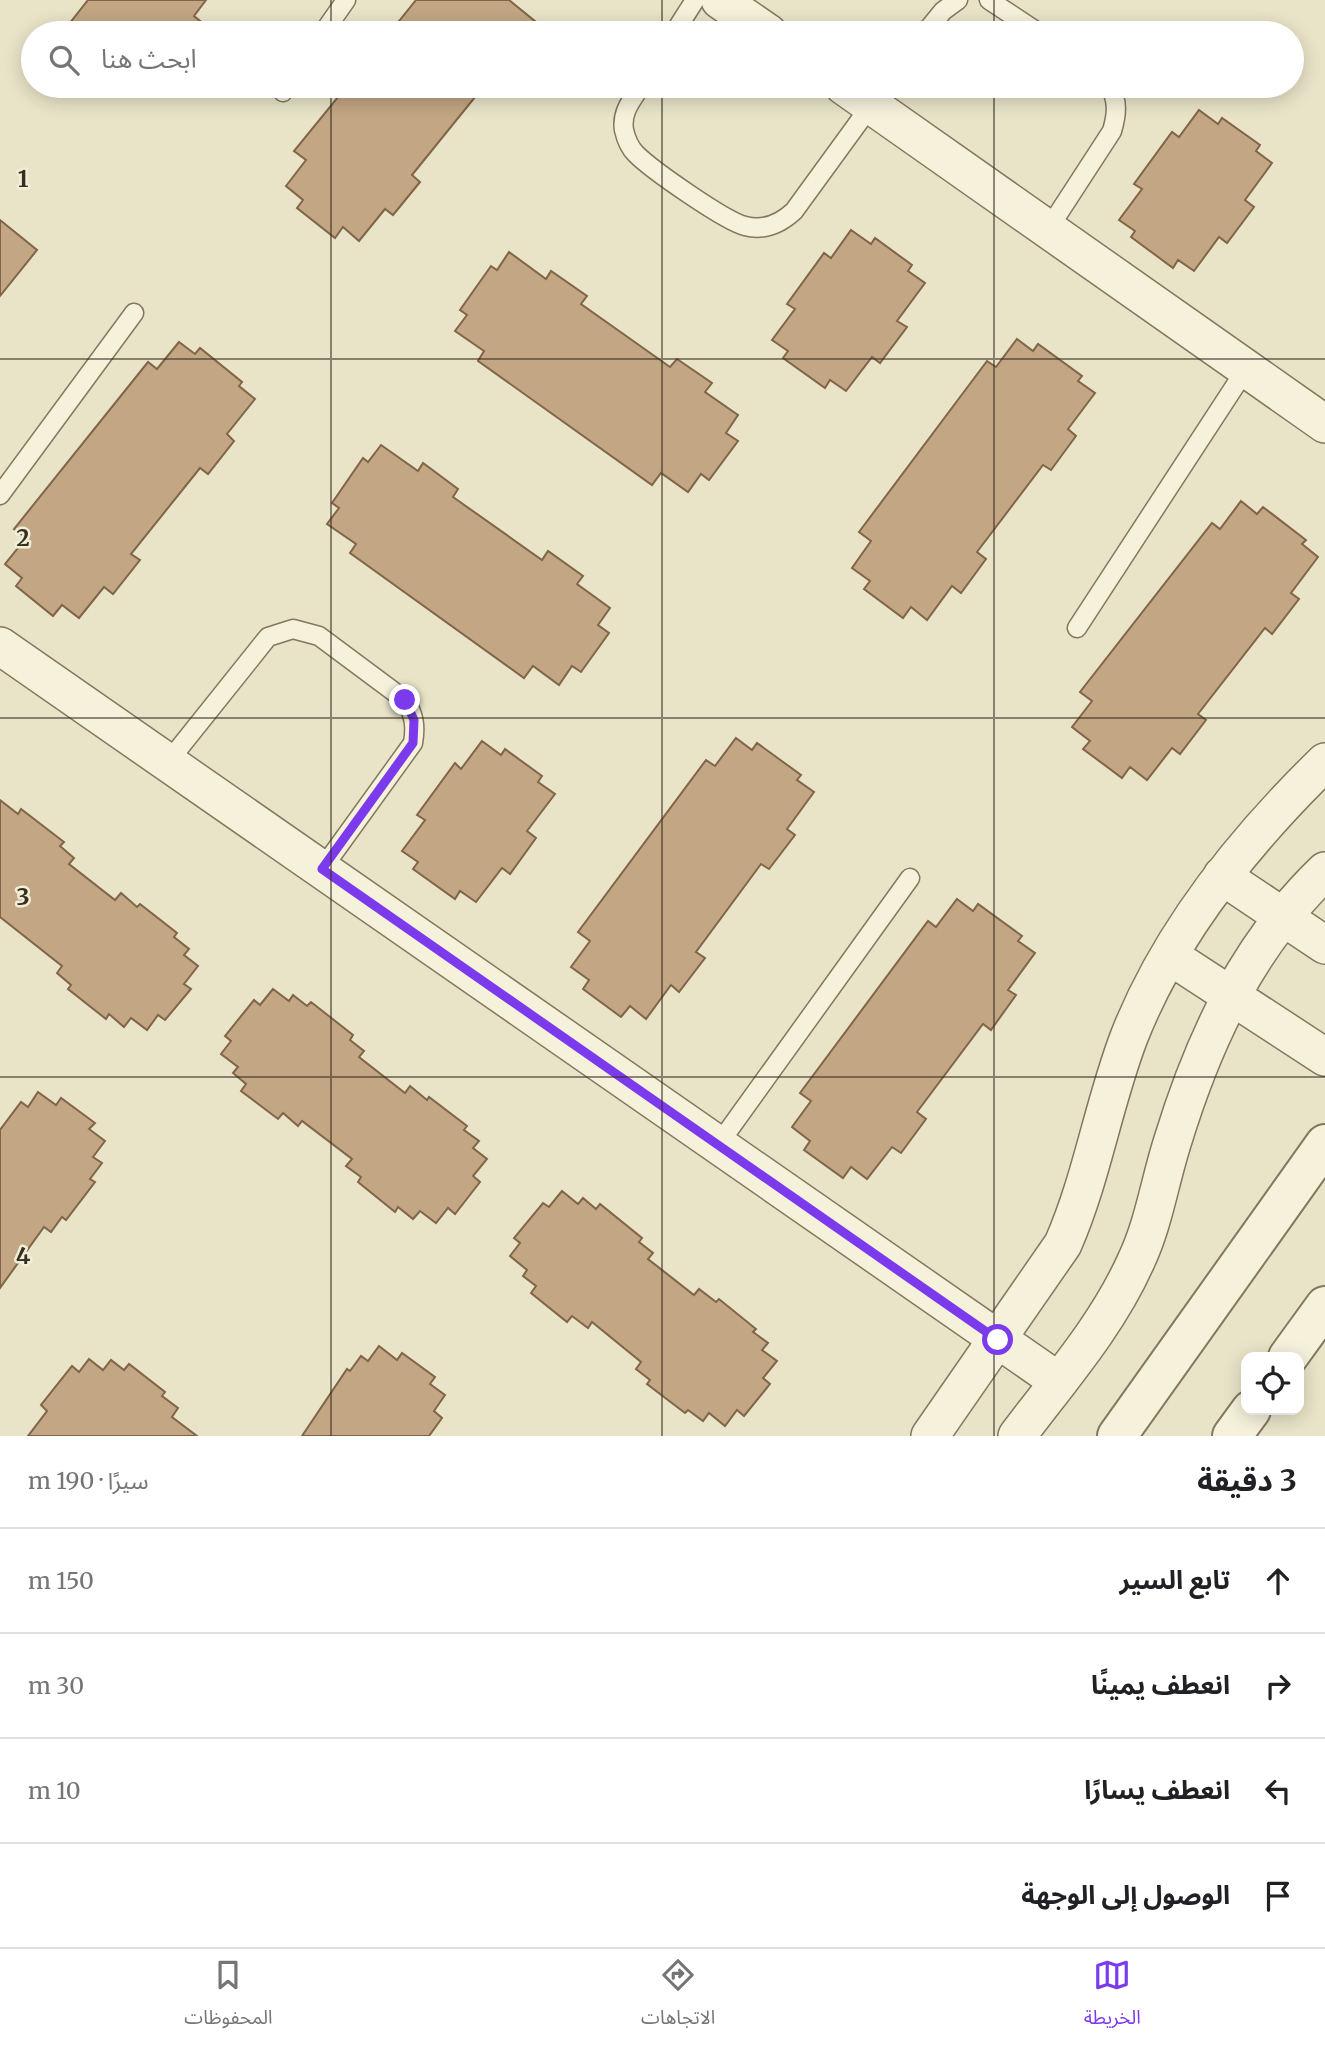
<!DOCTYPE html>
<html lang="ar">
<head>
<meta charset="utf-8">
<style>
	:root { --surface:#fff; --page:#f2f2f2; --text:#202124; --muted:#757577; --line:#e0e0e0; --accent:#7c3aed }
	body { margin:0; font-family:Merriweather,"Noto Sans Arabic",serif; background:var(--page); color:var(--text); direction:rtl }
	.controls { position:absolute; right:21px; bottom:21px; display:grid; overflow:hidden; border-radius:14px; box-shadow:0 4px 18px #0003 }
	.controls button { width:63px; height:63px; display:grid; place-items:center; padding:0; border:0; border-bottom:2px solid var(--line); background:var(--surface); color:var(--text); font:35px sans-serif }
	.stop { position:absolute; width:21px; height:21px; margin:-16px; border:5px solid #7c3aed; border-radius:50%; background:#fff }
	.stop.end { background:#7c3aed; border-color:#fff; box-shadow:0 2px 7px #0008 }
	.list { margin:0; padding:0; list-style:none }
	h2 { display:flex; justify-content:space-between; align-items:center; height:91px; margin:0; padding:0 28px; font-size:30px }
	h2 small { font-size:23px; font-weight:400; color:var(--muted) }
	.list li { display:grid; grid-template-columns:46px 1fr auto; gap:21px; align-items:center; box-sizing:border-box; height:105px; padding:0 28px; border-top:2px solid var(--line) }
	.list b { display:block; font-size:26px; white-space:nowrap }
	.list em { font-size:23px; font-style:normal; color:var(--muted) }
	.icon { flex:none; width:38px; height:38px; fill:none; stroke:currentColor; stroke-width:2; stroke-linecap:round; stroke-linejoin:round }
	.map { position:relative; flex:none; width:1325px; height:1436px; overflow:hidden; direction:ltr }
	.search { position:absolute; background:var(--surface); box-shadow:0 4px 18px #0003; left:21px; right:21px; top:21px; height:77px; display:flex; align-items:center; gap:18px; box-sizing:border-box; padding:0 24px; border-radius:38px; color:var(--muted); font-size:26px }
	.sheet { height:511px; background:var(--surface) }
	nav { display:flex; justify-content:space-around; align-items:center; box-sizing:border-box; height:98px; border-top:2px solid var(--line); background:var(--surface); font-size:19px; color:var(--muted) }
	nav a { display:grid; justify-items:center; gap:4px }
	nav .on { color:var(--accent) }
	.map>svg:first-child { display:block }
	.building { fill:#c3a683; stroke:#806548; stroke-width:2 }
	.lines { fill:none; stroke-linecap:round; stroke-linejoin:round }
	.service-casing { stroke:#83775f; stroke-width:21 }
	.minor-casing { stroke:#83775f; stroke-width:40 }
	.tertiary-casing { stroke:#83775f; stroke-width:42 }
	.service { stroke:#f5f1db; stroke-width:18 }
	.minor { stroke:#f5f1db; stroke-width:37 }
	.tertiary { stroke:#f5f1db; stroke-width:38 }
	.route { stroke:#7c3aed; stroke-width:9 }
	.grid { fill:none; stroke:#362e21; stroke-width:2; stroke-opacity:0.55 }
	.grid-label { font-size:23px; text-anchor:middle; font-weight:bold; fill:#362e21; stroke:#f2edd7; stroke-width:5; stroke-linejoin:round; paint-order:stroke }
</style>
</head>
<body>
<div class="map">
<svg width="1325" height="1436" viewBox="0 0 1325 1436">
	<rect width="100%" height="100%" fill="#e9e4c8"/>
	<g class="building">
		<polygon points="88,0 206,0 194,16 215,33 62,33"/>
		<polygon points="416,0 509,0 536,22 527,33 395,33 392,30"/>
		<polygon points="347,86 484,86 412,175 420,182 393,215 385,209 359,241 343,227 335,238 297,208 303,200 286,186 306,160 294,151"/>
		<polygon points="1199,110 1218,124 1222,118 1260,145 1256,151 1272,163 1245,200 1254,207 1227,243 1219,237 1194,271 1178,260 1173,268 1131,237 1135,231 1119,220 1142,189 1134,184 1172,132 1179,137"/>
		<polygon points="0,220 37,250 0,296"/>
		<polygon points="851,230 871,244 875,238 912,265 908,271 925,283 897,321 907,327 880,363 872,357 846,391 830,380 825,388 783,358 788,351 772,340 795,309 787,304 824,253 831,258"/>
		<polygon points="509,252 546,279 551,271 587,296 581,304 670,367 677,359 712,383 705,392 738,415 726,433 738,441 709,480 701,474 688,492 661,473 652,485 478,361 484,351 455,331 467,315 460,310 491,266 497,270"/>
		<polygon points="1017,339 1033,351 1038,344 1082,376 1078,381 1095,393 1068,429 1076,436 1051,470 1043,465 977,552 986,559 961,593 952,586 927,620 911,607 903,618 864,589 870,581 852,568 871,541 859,532 987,361 996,367"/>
		<polygon points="179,342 195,354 200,348 242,382 239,386 255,399 227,434 234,441 208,474 200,468 131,554 140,560 113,594 104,587 79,618 62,605 53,616 16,586 22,578 5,564 26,538 14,529 148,362 157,369"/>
		<polygon points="381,445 418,471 423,463 458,489 453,497 542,560 548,551 583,576 577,584 610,608 598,625 609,633 581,672 572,666 559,685 533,666 524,678 350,553 356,544 327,524 339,508 332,503 363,458 368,462"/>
		<polygon points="1241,501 1257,514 1263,507 1306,540 1302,544 1318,557 1291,593 1299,599 1272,634 1265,628 1198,714 1206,720 1180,754 1172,748 1147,780 1130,767 1122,778 1083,749 1090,741 1072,727 1092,701 1080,692 1212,523 1220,529"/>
		<polygon points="736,738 752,750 757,743 801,775 797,780 814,792 787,829 795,835 769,869 761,864 696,952 705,958 679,992 671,985 646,1019 630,1006 621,1017 583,989 589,980 571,967 590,941 578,932 706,760 715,766"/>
		<polygon points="482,741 501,755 505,749 542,776 538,782 555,794 527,831 536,838 510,874 502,868 476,902 460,891 455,899 413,869 418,862 402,851 425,820 417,815 455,763 461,769"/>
		<polygon points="0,800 18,814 21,809 64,842 60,846 74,858 69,864 115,900 121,893 137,907 140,904 177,933 174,937 189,949 184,955 198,966 184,984 191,989 165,1020 158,1015 147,1030 131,1018 124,1027 109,1014 106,1019 68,989 71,985 57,973 62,966 0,917"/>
		<polygon points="957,899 973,911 978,904 1022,936 1018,941 1035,953 1008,990 1016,995 991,1030 983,1024 917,1112 926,1119 901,1153 892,1147 867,1179 851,1167 843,1178 804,1150 810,1141 792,1127 811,1101 800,1093 928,921 936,927"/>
		<polygon points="273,989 289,1001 293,995 307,1006 311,1002 353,1035 350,1040 364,1051 359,1057 405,1093 410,1086 427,1100 429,1097 467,1126 464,1130 479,1141 473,1148 487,1159 473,1176 480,1182 455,1214 448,1208 436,1223 420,1211 413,1219 398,1207 395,1212 358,1182 361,1177 346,1166 352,1159 302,1121 298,1126 283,1113 278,1119 241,1091 246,1084 233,1073 238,1067 221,1054 231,1041 225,1036 254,1000 260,1005"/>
		<polygon points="38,1092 56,1105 61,1098 95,1123 89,1129 105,1141 93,1157 102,1163 90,1179 95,1182 66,1220 62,1217 51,1232 44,1227 0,1288 0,1130 21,1102 28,1107"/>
		<polygon points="562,1191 578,1204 583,1198 596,1209 600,1204 642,1238 639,1242 653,1253 648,1259 694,1295 699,1289 716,1302 719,1299 756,1329 753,1332 768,1343 762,1350 777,1361 763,1378 770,1384 744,1416 737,1410 725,1426 709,1413 703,1421 688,1410 685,1413 647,1384 650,1380 636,1369 641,1362 592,1322 588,1328 572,1316 567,1322 531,1293 536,1286 523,1276 527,1270 510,1256 520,1243 514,1238 543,1203 549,1207"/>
		<polygon points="379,1346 397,1360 402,1353 435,1377 430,1384 445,1395 434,1411 442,1418 429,1436 302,1436 347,1369 350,1371 361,1356 368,1361"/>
		<polygon points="89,1359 103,1370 111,1360 124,1370 129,1364 165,1392 162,1396 178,1408 172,1417 197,1436 28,1436 47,1411 41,1405 72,1366 79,1372"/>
	</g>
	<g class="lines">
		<defs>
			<g id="service">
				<polyline points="989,0 1039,33"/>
				<polyline points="323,33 346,0"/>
				<polyline points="674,33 695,0"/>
				<polyline points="925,33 943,11 958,0"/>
				<path d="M641 86C632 100 621 112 624 130 626 139 630 148 636 154 652 170 725 221 745 226 764 231 780 224 794 211L885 86"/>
				<polyline points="283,92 287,86"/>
				<path d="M1047 231 1112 131C1117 114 1118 102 1110 86"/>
				<polyline points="0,495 134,313"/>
				<polyline points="1077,628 1246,369"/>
				<path d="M168 762 268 637 293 629 319 636 405 700C414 714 416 726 413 743L322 869"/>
				<polyline points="718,1145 910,878"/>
			</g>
			<g id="minor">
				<polyline points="720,0 768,33"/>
				<polyline points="844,86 1325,424"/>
				<polyline points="0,646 1058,1381"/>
				<polyline points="1222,876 1325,945"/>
				<polyline points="1170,956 1325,1057"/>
				<path d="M930 1436 1063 1244C1092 1178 1103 1105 1129 1037 1170 932 1245 840 1325 762"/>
				<path d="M1017 1436C1059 1380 1107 1326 1136 1261 1154 1223 1160 1180 1173 1140 1204 1039 1248 945 1325 871"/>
			</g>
			<g id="tertiary">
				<polyline points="1288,1357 1325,1306"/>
				<polyline points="1117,1436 1325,1144"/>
				<polyline points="1232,1436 1251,1410"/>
			</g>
		</defs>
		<use href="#service" class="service-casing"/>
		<use href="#minor" class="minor-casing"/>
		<use href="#tertiary" class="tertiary-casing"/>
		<use href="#service" class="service"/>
		<use href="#minor" class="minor"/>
		<use href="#tertiary" class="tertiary"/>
	</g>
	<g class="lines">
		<polyline class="route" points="405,700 414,720 413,743 322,869 998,1340"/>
	</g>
	<path class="grid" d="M331 0V33M662 0V33M994 0V33M331 86V1436M662 86V1436M994 86V1436M0 359H1325M0 718H1325M0 1077H1325"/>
	<g class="grid-label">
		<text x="23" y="187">1</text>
		<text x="23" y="546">2</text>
		<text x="23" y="905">3</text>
		<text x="23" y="1264">4</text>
	</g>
</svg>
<div class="controls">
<button><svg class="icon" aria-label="locate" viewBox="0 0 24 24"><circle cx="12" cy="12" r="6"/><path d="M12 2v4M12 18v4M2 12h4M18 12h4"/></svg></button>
</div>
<div class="stop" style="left:998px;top:1340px"></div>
<div class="stop end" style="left:405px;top:700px"></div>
<div class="search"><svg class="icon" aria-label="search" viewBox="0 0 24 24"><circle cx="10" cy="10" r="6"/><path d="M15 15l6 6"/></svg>ابحث هنا</div>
</div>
<section class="sheet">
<h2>3 دقيقة<small>سيرًا · 190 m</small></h2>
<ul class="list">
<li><svg class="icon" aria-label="ahead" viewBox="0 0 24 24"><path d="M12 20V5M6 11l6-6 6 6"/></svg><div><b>تابع السير</b></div><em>150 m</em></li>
<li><svg class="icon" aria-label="right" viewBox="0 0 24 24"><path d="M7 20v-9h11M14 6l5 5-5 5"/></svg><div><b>انعطف يمينًا</b></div><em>30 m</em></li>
<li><svg class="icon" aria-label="left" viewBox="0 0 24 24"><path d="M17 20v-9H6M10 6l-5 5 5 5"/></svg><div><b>انعطف يسارًا</b></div><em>10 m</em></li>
<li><svg class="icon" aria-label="arrive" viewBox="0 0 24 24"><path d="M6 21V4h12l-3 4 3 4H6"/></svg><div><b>الوصول إلى الوجهة</b></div></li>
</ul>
</section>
<nav>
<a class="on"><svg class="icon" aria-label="map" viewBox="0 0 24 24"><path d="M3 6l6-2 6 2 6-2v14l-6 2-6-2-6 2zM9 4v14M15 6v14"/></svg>الخريطة</a>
<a><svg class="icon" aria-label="directions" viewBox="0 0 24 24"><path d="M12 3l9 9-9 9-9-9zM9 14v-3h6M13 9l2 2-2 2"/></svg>الاتجاهات</a>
<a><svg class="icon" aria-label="saved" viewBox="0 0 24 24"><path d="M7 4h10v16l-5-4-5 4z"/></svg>المحفوظات</a>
</nav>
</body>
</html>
